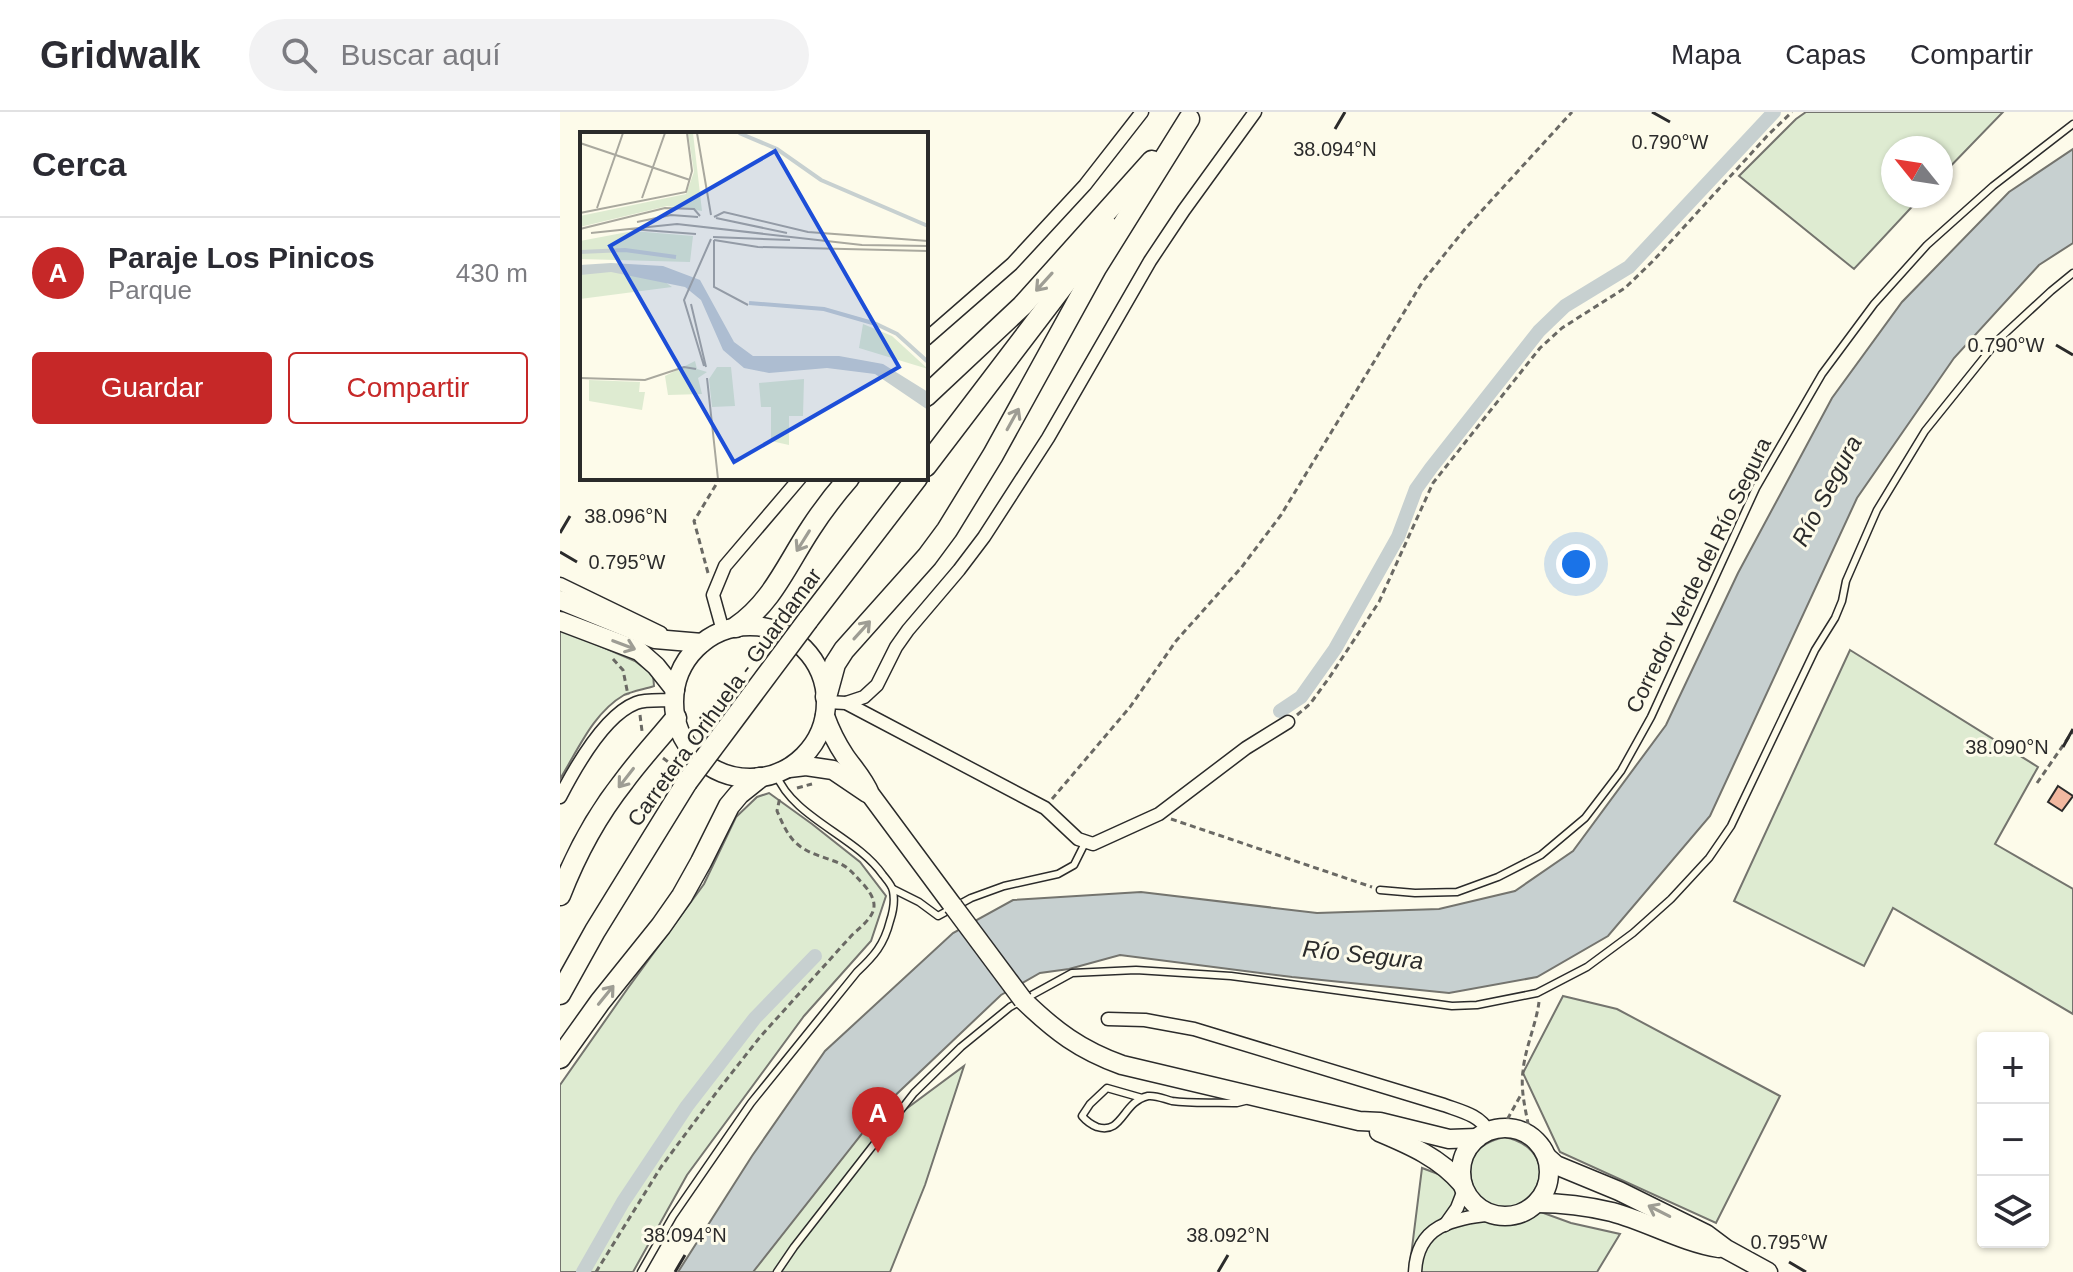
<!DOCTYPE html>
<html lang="es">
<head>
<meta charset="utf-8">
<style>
	:root { --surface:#fff; --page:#f2f2f3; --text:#2b2b33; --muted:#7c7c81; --line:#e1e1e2; --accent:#c62828 }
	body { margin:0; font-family:Arial,sans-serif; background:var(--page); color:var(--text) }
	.controls { position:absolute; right:24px; bottom:24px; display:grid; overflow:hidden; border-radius:8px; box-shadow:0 2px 6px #0004 }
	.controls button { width:72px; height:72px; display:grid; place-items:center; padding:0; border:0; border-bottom:2px solid var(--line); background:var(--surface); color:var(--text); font:40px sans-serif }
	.compass { position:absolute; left:1321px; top:24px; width:72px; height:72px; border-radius:50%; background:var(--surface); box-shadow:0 2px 6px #0004; rotate:300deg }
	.you { position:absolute; left:1016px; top:452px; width:28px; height:28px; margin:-20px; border:6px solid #fff; border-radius:50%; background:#1a73e8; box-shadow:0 0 0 12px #1a73e833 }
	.badge { display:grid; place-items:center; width:52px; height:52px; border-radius:50%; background:var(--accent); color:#fff; font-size:26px; font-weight:700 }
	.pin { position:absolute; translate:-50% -66px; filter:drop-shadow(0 2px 4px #0008) }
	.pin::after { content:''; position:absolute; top:42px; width:28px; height:24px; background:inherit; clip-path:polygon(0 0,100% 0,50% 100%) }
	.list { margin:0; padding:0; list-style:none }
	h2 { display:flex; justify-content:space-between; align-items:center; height:104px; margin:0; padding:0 32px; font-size:34px }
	h2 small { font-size:26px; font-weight:400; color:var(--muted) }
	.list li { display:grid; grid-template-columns:52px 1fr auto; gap:24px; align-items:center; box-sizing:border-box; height:112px; padding:0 32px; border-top:2px solid var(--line) }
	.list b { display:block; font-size:30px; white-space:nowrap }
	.list p { margin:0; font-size:26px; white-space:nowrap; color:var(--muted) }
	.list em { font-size:26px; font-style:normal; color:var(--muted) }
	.actions { display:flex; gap:16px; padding:24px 32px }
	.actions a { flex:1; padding:18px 0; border:2px solid var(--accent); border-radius:8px; text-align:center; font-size:28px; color:var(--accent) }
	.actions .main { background:var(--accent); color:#fff }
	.icon { flex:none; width:44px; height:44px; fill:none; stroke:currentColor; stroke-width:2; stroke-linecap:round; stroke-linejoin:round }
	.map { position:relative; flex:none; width:1513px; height:1160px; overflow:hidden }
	header { display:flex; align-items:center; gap:48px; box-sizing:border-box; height:112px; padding:0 40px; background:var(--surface); border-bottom:2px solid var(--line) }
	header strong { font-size:38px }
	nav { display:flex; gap:44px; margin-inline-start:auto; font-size:28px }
	.search { width:560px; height:72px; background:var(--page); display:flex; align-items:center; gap:20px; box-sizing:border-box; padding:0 28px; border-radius:44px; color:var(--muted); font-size:30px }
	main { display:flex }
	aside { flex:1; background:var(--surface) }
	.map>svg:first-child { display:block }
	.green { fill:#deebd1; stroke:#74746e; stroke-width:2 }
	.water { fill:#c7d0d0; stroke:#74746e; stroke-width:2 }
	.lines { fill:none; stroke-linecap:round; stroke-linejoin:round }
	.canal { stroke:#c7d0d0; stroke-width:14 }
	.building { fill:#f2b8a0; stroke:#2b2b2b; stroke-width:2 }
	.service-casing { stroke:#2b2b2b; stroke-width:9 }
	.minor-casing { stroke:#2b2b2b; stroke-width:15 }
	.secondary-casing { stroke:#2b2b2b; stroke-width:21 }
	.primary-casing { stroke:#2b2b2b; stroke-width:23 }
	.path { stroke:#6a6964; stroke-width:3; stroke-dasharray:6 4; stroke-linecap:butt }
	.service { stroke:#fdfbea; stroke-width:6 }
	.minor { stroke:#fdfbea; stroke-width:12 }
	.secondary { stroke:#fdfbea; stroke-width:18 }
	.primary { stroke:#fdfbea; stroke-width:20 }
	.secondary-bridge-casing { stroke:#2b2b2b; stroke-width:21; stroke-linecap:butt }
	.primary-bridge-casing { stroke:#2b2b2b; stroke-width:23; stroke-linecap:butt }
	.secondary-bridge { stroke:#fdfbea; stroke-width:18 }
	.primary-bridge { stroke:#fdfbea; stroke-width:20 }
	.oneway { stroke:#9e9d94 }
	.ticks { fill:none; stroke:#2b2b2b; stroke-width:3 }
	.labels { text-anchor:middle; stroke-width:6; stroke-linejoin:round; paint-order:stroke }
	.street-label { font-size:22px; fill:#2b2b2b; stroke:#fdfbea }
	.water-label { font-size:24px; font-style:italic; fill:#2b2b2b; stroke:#fdfbea }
	.inset-river { fill:none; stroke:#c7d0d0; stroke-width:4 }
	.inset-road { fill:none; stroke:#a9a89e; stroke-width:2 }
	.view { fill:#1d4ed8; fill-opacity:0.15; stroke:#1d4ed8; stroke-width:4 }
	.inset-edge { fill:none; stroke:#2b2b2b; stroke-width:4 }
	.ticks-label { font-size:20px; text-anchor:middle; fill:#2b2b2b; stroke:#fdfbea; stroke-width:6; stroke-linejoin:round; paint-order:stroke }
</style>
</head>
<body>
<header>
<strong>Gridwalk</strong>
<div class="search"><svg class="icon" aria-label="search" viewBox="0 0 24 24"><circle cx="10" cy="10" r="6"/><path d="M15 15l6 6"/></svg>Buscar aquí</div>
<nav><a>Mapa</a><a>Capas</a><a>Compartir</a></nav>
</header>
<main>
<aside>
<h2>Cerca<small></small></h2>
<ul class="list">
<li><span class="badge">A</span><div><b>Paraje Los Pinicos</b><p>Parque</p></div><em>430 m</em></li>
</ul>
<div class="actions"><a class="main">Guardar</a><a>Compartir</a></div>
</aside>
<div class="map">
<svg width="1513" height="1160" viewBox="0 0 1513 1160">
	<rect width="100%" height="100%" fill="#fdfbea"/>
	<g class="green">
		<polygon points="1246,0 1443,0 1381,64 1381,36 1333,36 1333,84 1362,84 1294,157 1179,64 1236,7"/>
		<path d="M0 517 75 549 93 563 94 574C85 577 73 579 64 583 33 601 18 638 0 667Z"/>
		<polygon points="1290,538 1478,655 1435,732 1513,777 1513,902 1333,796 1304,854 1174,789"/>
		<polygon points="209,681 252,712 300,750 326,784 311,829 244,904 127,1063 73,1160 0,1160 0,973 68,876 144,772 176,705 197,685"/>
		<polygon points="1003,884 1057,897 1220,984 1156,1111 1000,1040 963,961"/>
		<polygon points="404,954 365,1073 330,1160 177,1160 300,1002 319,1017"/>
		<path d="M944 1025C984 1032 993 1072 959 1092L1011 1111 1060 1122 1037 1160H849L862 1056 913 1075C904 1046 917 1032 944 1025Z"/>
	</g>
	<polygon class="water" points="1513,37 1513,131 1479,153 1394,246 1297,386 1150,704 1048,824 977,865 889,881 732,865 560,843 509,857 480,861 441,883 323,995 193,1160 118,1160 192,1044 265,939 393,821 453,788 581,780 757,801 879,797 955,779 1013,739 1106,613 1178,461 1272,286 1342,190 1449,80"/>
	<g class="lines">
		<g class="canal">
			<polyline points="720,599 741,585 775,537 838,425 856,377 871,356 979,219 1005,194 1069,155 1214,0"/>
			<polyline points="23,1160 63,1090 127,994 195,906 255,844"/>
		</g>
	</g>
	<polygon class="building" points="1498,674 1513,684 1502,699 1488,690"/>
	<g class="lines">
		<defs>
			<g id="service">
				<polyline points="333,777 359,790 378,804 411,786 444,774 498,762 514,753 525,731"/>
				<polyline points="820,778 855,781 897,780 938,765 981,743 1025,706 1061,659 1091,605 1196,376 1262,262 1314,192 1367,133 1433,74 1513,12"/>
				<path d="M582 986 547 976 530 992 522 1004C527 1010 530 1012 537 1015 563 1023 562 990 588 984 596 983 604 987 612 989 633 992 656 990 677 991L685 989"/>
				<path d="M81 1160 113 1104 191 991 297 860C314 844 324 833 330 809 333 800 335 789 333 779 332 773 327 768 323 763 296 724 233 706 216 662"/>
				<polyline points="217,1160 234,1135 354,981 401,935 450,895 512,861 576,858 671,864 892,894 917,893 977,881 1027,855 1073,821 1111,787 1149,746 1171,714 1255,538 1275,506 1282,489 1286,469 1317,398 1365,319 1439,227 1491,179 1513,161"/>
			</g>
			<g id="minor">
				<polyline points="366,227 452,152 525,73 582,0"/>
				<polyline points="0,472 101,521"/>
				<polyline points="163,519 153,483 165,454 240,366"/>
				<polyline points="267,590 286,591 485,696 518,727 533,732 599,702 686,636 728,610"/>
				<polyline points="286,591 304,585 317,573 336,535 348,518 399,458 424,425 488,326 590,149 624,98 695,0"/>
				<path d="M0 685C15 656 45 603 76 591 86 587 102 589 114 588"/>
				<path d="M548 907 585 908 634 917 884 993C900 999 920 1003 928 1019"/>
				<polyline points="885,1113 897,1096 904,1078"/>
				<path d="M855 1160C857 1113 892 1107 932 1102"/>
			</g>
			<g id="secondary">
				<polyline points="0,488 95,527 142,531"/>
				<polyline points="0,509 79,539 96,554 115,578"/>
				<circle cx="190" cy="590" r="76"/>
				<path d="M265 604C270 618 277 632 285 644 294 657 304 667 310 682L393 794"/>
				<polyline points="229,656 246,654 273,658 307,681"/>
				<path d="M463 888C495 919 520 938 562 953L799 1009 820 1010 889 1027 917 1026"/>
				<circle cx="945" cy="1060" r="44"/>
				<path d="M819 1020C850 1033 880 1046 902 1072"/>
				<polyline points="987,1045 996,1053 1059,1079 1146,1122 1166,1137 1208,1160"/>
				<path d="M977 1091C1002 1091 1027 1094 1052 1100 1089 1110 1122 1130 1159 1136"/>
			</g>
			<g id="primary">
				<polyline points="366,284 462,194 592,49"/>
				<polyline points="366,354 548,115"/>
				<polyline points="248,508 357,366"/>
				<path d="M176 515C212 491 227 452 251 416 262 399 275 382 289 366"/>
				<polyline points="266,585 275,552 284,538 367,445 387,418 433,343 536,156 629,7"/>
				<path d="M0 783C16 742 37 703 64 669 80 647 99 627 116 606"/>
				<polyline points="0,882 35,819 127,670"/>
				<polyline points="0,946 40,890 101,814 122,784 141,750 169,694 179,682 199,666"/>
			</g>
		</defs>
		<use href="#service" class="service-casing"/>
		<use href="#minor" class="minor-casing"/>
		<use href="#secondary" class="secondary-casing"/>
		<use href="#primary" class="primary-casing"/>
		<g class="path">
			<polyline points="148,461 134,409 160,366"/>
			<polyline points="53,547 63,558 68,583"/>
			<polyline points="80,603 82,619"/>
			<polyline points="737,603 750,592 769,566 819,490 873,371 980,236 1002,216 1065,176 1093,149 1208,23 1232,0"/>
			<polyline points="103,646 116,656"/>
			<polyline points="1477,671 1513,619"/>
			<polyline points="237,676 252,672"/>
			<polyline points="492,687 570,595 616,529 681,456 721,403 863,169 905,117 1012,0"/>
			<polyline points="611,707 812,775"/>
			<polyline points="941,1015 947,1008 962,981"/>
			<path d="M970 1023C967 1002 960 981 963 959 965 936 976 913 979 890"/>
			<path d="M36 1160 101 1055 156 981 200 925 292 823C311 806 324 796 304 773 296 765 291 757 281 752 266 745 249 743 236 731 227 723 222 710 217 699L220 685"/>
		</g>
		<use href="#service" class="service"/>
		<use href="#minor" class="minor"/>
		<use href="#secondary" class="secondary"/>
		<use href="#primary" class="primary"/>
		<defs>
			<polyline id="secondary-bridge" points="393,794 463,888"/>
			<polyline id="primary-bridge" points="127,670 248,508"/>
		</defs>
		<use href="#secondary-bridge" class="secondary-bridge-casing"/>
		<use href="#primary-bridge" class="primary-bridge-casing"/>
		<use href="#secondary-bridge" class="secondary-bridge"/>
		<use href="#primary-bridge" class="primary-bridge"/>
	</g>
	<defs><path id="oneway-shaft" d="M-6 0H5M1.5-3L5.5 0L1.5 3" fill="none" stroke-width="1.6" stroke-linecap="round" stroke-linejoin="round" transform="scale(2)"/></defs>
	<g class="oneway">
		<use href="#oneway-shaft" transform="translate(484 170) rotate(132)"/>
		<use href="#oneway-shaft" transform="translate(453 307) rotate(-61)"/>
		<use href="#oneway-shaft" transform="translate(243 429) rotate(122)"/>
		<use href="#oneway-shaft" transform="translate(302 518) rotate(-48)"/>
		<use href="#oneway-shaft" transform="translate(64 533) rotate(21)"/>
		<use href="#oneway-shaft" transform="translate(66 666) rotate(128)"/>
		<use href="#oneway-shaft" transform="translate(46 883) rotate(-51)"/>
		<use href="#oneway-shaft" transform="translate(1099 1099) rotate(-153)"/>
	</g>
	<path class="ticks" d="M1092 0 1110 10M775 17 785 0M1496 233 1513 243M0 421 10 404M0 440 17 450M1503 635 1513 617M1229 1150 1246 1160M115 1160 125 1143M658 1160 668 1143"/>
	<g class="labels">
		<g class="street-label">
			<text transform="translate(1138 463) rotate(-64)" y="8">Corredor Verde del Río Segura</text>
			<text transform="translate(164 585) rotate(-54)" y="8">Carretera Orihuela - Guardamar</text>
		</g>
		<g class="water-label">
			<text transform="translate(1267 379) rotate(-62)" y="8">Río Segura</text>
			<text transform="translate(803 843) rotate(6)" y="8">Río Segura</text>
		</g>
	</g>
	<g transform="translate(20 20)">
		<rect width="348" height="348" fill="#fdfbea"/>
		<path d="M108 1H113L122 79 87 74 0 95V84L106 62 114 40ZM53 99 113 104 110 130 0 127V109ZM29 139 77 144 92 155 0 167V142ZM283 192 312 204 348 237 279 216ZM115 229 117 237 127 240 118 246 122 262 88 263 85 244ZM137 235H151L155 274 132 275 129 247ZM224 247 223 284H209V313L191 309V275H181L179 251ZM9 248 60 250 59 260H65L62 278 9 269Z" fill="#deebd1"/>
		<path d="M31 131 83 134 120 148 154 210 173 224H259L303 232 348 260V278L295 242 247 236 189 241 164 236 143 218 121 168 105 155 31 140 0 143V133Z" fill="#c7d0d0"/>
		<path class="inset-river" d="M159 1 197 17 241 48 348 94M0 120 45 118 96 125M169 171 244 177 296 192 317 202 348 230"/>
		<path class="inset-road" d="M117 1 131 83M0 11 110 48M62 66 85 1M17 76 43 1M0 81 106 60 112 39 107 1M134 85 144 80 228 100 348 109M136 86 207 101M57 90 91 83 118 85M0 97 85 76 114 77 120 84M50 97 116 102M11 101 97 92 282 113 348 114M133 105 210 108M134 108 178 115 348 119M134 108V155L168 173M111 172 126 235M124 234 104 168 131 107M0 246 65 248 104 235 116 237M127 246 138 347"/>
		<path class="view" d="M195 19 319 235 154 330 30 114Z"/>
		<rect width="348" height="348" class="inset-edge"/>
	</g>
	<g class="ticks-label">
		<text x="1110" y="37">0.790°W</text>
		<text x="775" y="44">38.094°N</text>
		<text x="1446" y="240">0.790°W</text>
		<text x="66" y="411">38.096°N</text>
		<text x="67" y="457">0.795°W</text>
		<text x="1447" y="642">38.090°N</text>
		<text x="125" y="1130">38.094°N</text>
		<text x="668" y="1130">38.092°N</text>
		<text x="1229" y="1137">0.795°W</text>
	</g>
</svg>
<div class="controls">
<button>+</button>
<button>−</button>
<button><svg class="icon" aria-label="layers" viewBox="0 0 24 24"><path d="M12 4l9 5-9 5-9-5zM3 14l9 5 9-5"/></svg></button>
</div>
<svg class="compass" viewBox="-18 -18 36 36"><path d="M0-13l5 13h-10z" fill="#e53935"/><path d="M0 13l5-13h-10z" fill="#7c7c81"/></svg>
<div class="you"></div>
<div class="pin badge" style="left:318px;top:1041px">A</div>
</div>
</main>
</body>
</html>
